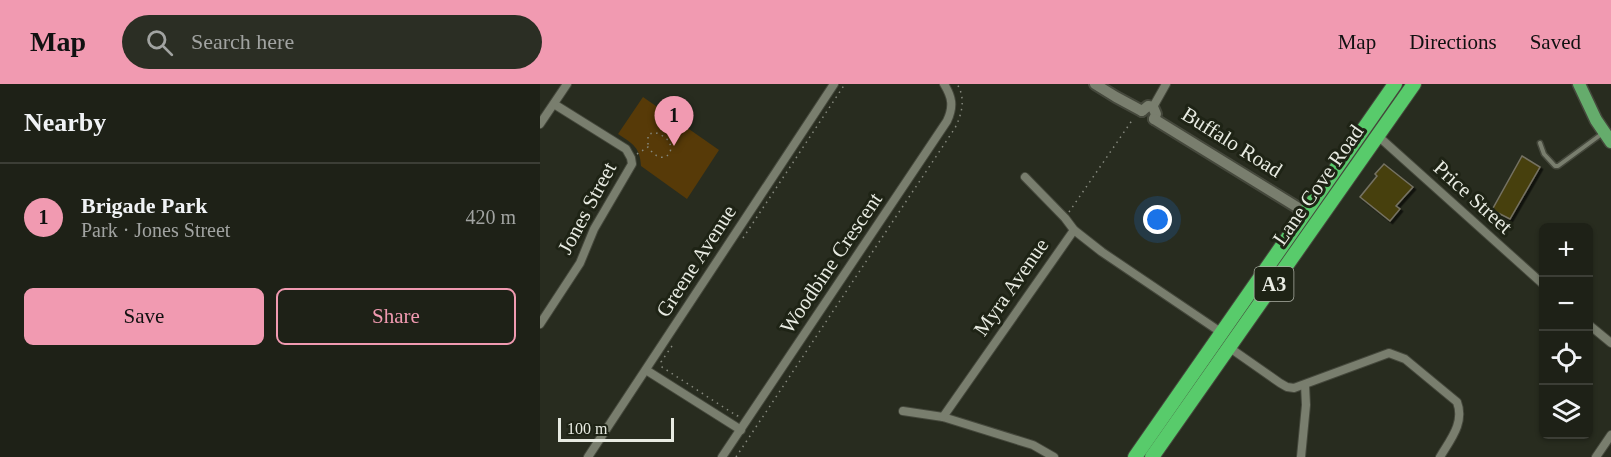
<!DOCTYPE html>
<html lang="en">
<head>
<meta charset="utf-8">
<style>
	:root { --surface:#1e2117; --page:#2b2e24; --text:#f1f3f6; --muted:#a1a3a1; --line:#3c3e36; --accent:#f19ab1 }
	body { margin:0; font-family:Georgia,serif; background:var(--page); color:var(--text) }
	.controls { position:absolute; right:18px; bottom:18px; display:grid; overflow:hidden; border-radius:9px; box-shadow:0 2px 4px #0004 }
	.controls button { width:54px; height:54px; display:grid; place-items:center; padding:0; border:0; border-bottom:2px solid var(--line); background:var(--surface); color:var(--text); font:30px sans-serif }
	.scale { position:absolute; left:18px; bottom:15px; width:116px; box-sizing:border-box; padding-left:6px; border:3px solid #e8ebe2; border-top:0; font-size:16px; line-height:21px; white-space:nowrap; color:#e8ebe2; -webkit-text-stroke:4px #1e2315; paint-order:stroke }
	.you { position:absolute; left:618px; top:136px; width:21px; height:21px; margin:-15px; border:4px solid #fff; border-radius:50%; background:#1a73e8; box-shadow:0 0 0 9px #1a73e833 }
	.badge { display:grid; place-items:center; width:39px; height:39px; border-radius:50%; background:var(--accent); color:#111; font-size:20px; font-weight:700 }
	.pin { position:absolute; translate:-50% -50px; filter:drop-shadow(0 2px 3px #0008) }
	.pin::after { content:''; position:absolute; top:32px; width:21px; height:18px; background:inherit; clip-path:polygon(0 0,100% 0,50% 100%) }
	.list { margin:0; padding:0; list-style:none }
	h2 { display:flex; justify-content:space-between; align-items:center; height:78px; margin:0; padding:0 24px; font-size:26px }
	h2 small { font-size:20px; font-weight:400; color:var(--muted) }
	.list li { display:grid; grid-template-columns:39px 1fr auto; gap:18px; align-items:center; box-sizing:border-box; height:108px; padding:0 24px; border-top:2px solid var(--line) }
	.list b { display:block; font-size:22px; white-space:nowrap }
	.list p { margin:0; font-size:20px; white-space:nowrap; color:var(--muted) }
	.list em { font-size:20px; font-style:normal; color:var(--muted) }
	.actions { display:flex; gap:12px; padding:18px 24px }
	.actions a { flex:1; padding:14px 0; border:2px solid var(--accent); border-radius:9px; text-align:center; font-size:21px; color:var(--accent) }
	.actions .main { background:var(--accent); color:#111 }
	.icon { flex:none; width:33px; height:33px; fill:none; stroke:currentColor; stroke-width:2; stroke-linecap:round; stroke-linejoin:round }
	.map { position:relative; flex:none; width:1071px; height:373px; overflow:hidden }
	header { display:flex; align-items:center; gap:36px; box-sizing:border-box; height:84px; padding:0 30px; background:var(--accent); color:#111 }
	header strong { font-size:28px }
	nav { display:flex; gap:33px; margin-inline-start:auto; font-size:21px }
	.search { width:420px; height:54px; background:var(--page); display:flex; align-items:center; gap:15px; box-sizing:border-box; padding:0 21px; border-radius:33px; color:var(--muted); font-size:22px }
	main { display:flex }
	aside { flex:1; background:var(--surface) }
	.map>svg:first-child { display:block }
	.green { fill:#573a08 }
	.building { fill:#473f0f; stroke:#757262; stroke-width:1.5; filter:url(#shadow) }
	.lines { fill:none; stroke-linecap:round; stroke-linejoin:round }
	.lane-casing { stroke:#45483c; stroke-width:7 }
	.street-casing { stroke:#45483c; stroke-width:10 }
	.secondary-casing { stroke:#45483c; stroke-width:14 }
	.primary-casing { stroke:#45483c; stroke-width:15 }
	.highway-casing { stroke:#45483c; stroke-width:16 }
	.path { stroke:#86897e; stroke-width:1.5; stroke-dasharray:1.5 4.5; stroke-linecap:butt }
	.lane { stroke:#797e6e; stroke-width:4 }
	.street { stroke:#797e6e; stroke-width:8 }
	.secondary { stroke:#797e6e; stroke-width:10 }
	.primary { stroke:#65ac6c; stroke-width:12 }
	.highway { stroke:#58cb6b; stroke-width:14 }
	.labels { text-anchor:middle; stroke-width:6; stroke-linejoin:round; paint-order:stroke }
	.shield { fill:#1e2315; stroke:#abafa4; stroke-width:1.5 }
	.shield-label { font-size:20px; font-weight:bold; fill:#e8ebe2 }
	.street-label { font-size:21px; fill:#e8ebe2; stroke:#1e2315 }
</style>
</head>
<body>
<header>
<strong>Map</strong>
<div class="search"><svg class="icon" aria-label="search" viewBox="0 0 24 24"><circle cx="10" cy="10" r="6"/><path d="M15 15l6 6"/></svg>Search here</div>
<nav><a>Map</a><a>Directions</a><a>Saved</a></nav>
</header>
<main>
<aside>
<h2>Nearby<small></small></h2>
<ul class="list">
<li><span class="badge">1</span><div><b>Brigade Park</b><p>Park · Jones Street</p></div><em>420 m</em></li>
</ul>
<div class="actions"><a class="main">Save</a><a>Share</a></div>
</aside>
<div class="map">
<svg width="1071" height="373" viewBox="0 0 1071 373">
	<defs>
		<filter id="shadow"><feDropShadow dx="2.5" dy="2.5" stdDeviation="0" flood-color="#0009"/></filter>
	</defs>
	<rect width="100%" height="100%" fill="#282c1f"/>
	<path class="green" d="M103 13 179 66 147 115 101 82C100 63 93 60 78 50Z"/>
	<g class="building">
		<polygon points="982,72 1000,83 970,135 952,126"/>
		<polygon points="844,80 873,103 856,122 860,125 850,137 820,113 837,92 835,90"/>
	</g>
	<g class="lines">
		<defs>
			<polyline id="lane" points="1000,59 1004,70 1015,82 1018,82 1063,49"/>
			<g id="street">
				<polyline points="613,23 626,0"/>
				<polyline points="0,40 27,0"/>
				<polyline points="838,52 1004,201"/>
				<polyline points="485,93 525,134 534,146 562,168 682,249"/>
				<polyline points="0,240 40,179 54,145 92,80 91,74 86,65 14,20"/>
				<polyline points="1048,240 1071,259"/>
				<path d="M690 264 740 299 747 303 754 304 849 269 865 275 917 318C925 339 910 356 900 373"/>
				<polyline points="106,286 201,346"/>
				<polyline points="363,327 403,333 493,361 514,373"/>
				<polyline points="403,333 534,146"/>
				<polyline points="48,373 294,0"/>
				<path d="M182 373 407 37C414 22 412 13 404 0"/>
				<polyline points="761,373 766,321 765,301"/>
				<polyline points="1056,373 1071,351"/>
			</g>
			<g id="secondary">
				<polyline points="555,0 576,13 602,27"/>
				<polyline points="602,27 608,22 613,23 616,30 614,35"/>
				<polyline points="614,35 765,128"/>
			</g>
			<polyline id="primary" points="1039,0 1056,36 1071,58"/>
			<g id="highway">
				<polyline points="595,373 855,0"/>
				<polyline points="612,373 874,0"/>
			</g>
		</defs>
		<use href="#lane" class="lane-casing"/>
		<use href="#street" class="street-casing"/>
		<use href="#secondary" class="secondary-casing"/>
		<use href="#primary" class="primary-casing"/>
		<use href="#highway" class="highway-casing"/>
		<g class="path">
			<path d="M97 70 108 63C125 88 142 61 121 51 116 48 113 48 108 51V63"/>
			<polyline points="529,128 593,35"/>
			<polyline points="203,154 305,0"/>
			<polyline points="132,262 121,278 122,283 197,332 199,331"/>
			<path d="M196 373 415 44C422 30 426 14 417 0"/>
		</g>
		<use href="#lane" class="lane"/>
		<use href="#street" class="street"/>
		<use href="#secondary" class="secondary"/>
		<use href="#primary" class="primary"/>
		<use href="#highway" class="highway"/>
	</g>
	<g class="labels">
		<rect class="shield" x="714.5" y="183" width="39" height="34" rx="4.5"/>
		<g class="shield-label">
			<text x="734" y="207">A3</text>
		</g>
		<g class="street-label">
			<text transform="translate(692 58) rotate(32)" y="7">Buffalo Road</text>
			<text transform="translate(778 101) rotate(-55)" y="7">Lane Cove Road</text>
			<text transform="translate(933 113) rotate(42)" y="7">Price Street</text>
			<text transform="translate(47 124) rotate(-62)" y="7">Jones Street</text>
			<text transform="translate(156 177) rotate(-57)" y="7">Greene Avenue</text>
			<text transform="translate(291 179) rotate(-56)" y="7">Woodbine Crescent</text>
			<text transform="translate(471 203) rotate(-55)" y="7">Myra Avenue</text>
		</g>
	</g>
</svg>
<div class="controls">
<button>+</button>
<button>−</button>
<button><svg class="icon" aria-label="locate" viewBox="0 0 24 24"><circle cx="12" cy="12" r="6"/><path d="M12 2v4M12 18v4M2 12h4M18 12h4"/></svg></button>
<button><svg class="icon" aria-label="layers" viewBox="0 0 24 24"><path d="M12 4l9 5-9 5-9-5zM3 14l9 5 9-5"/></svg></button>
</div>
<div class="scale">100 m</div>
<div class="you"></div>
<div class="pin badge" style="left:134px;top:62px">1</div>
</div>
</main>
</body>
</html>
